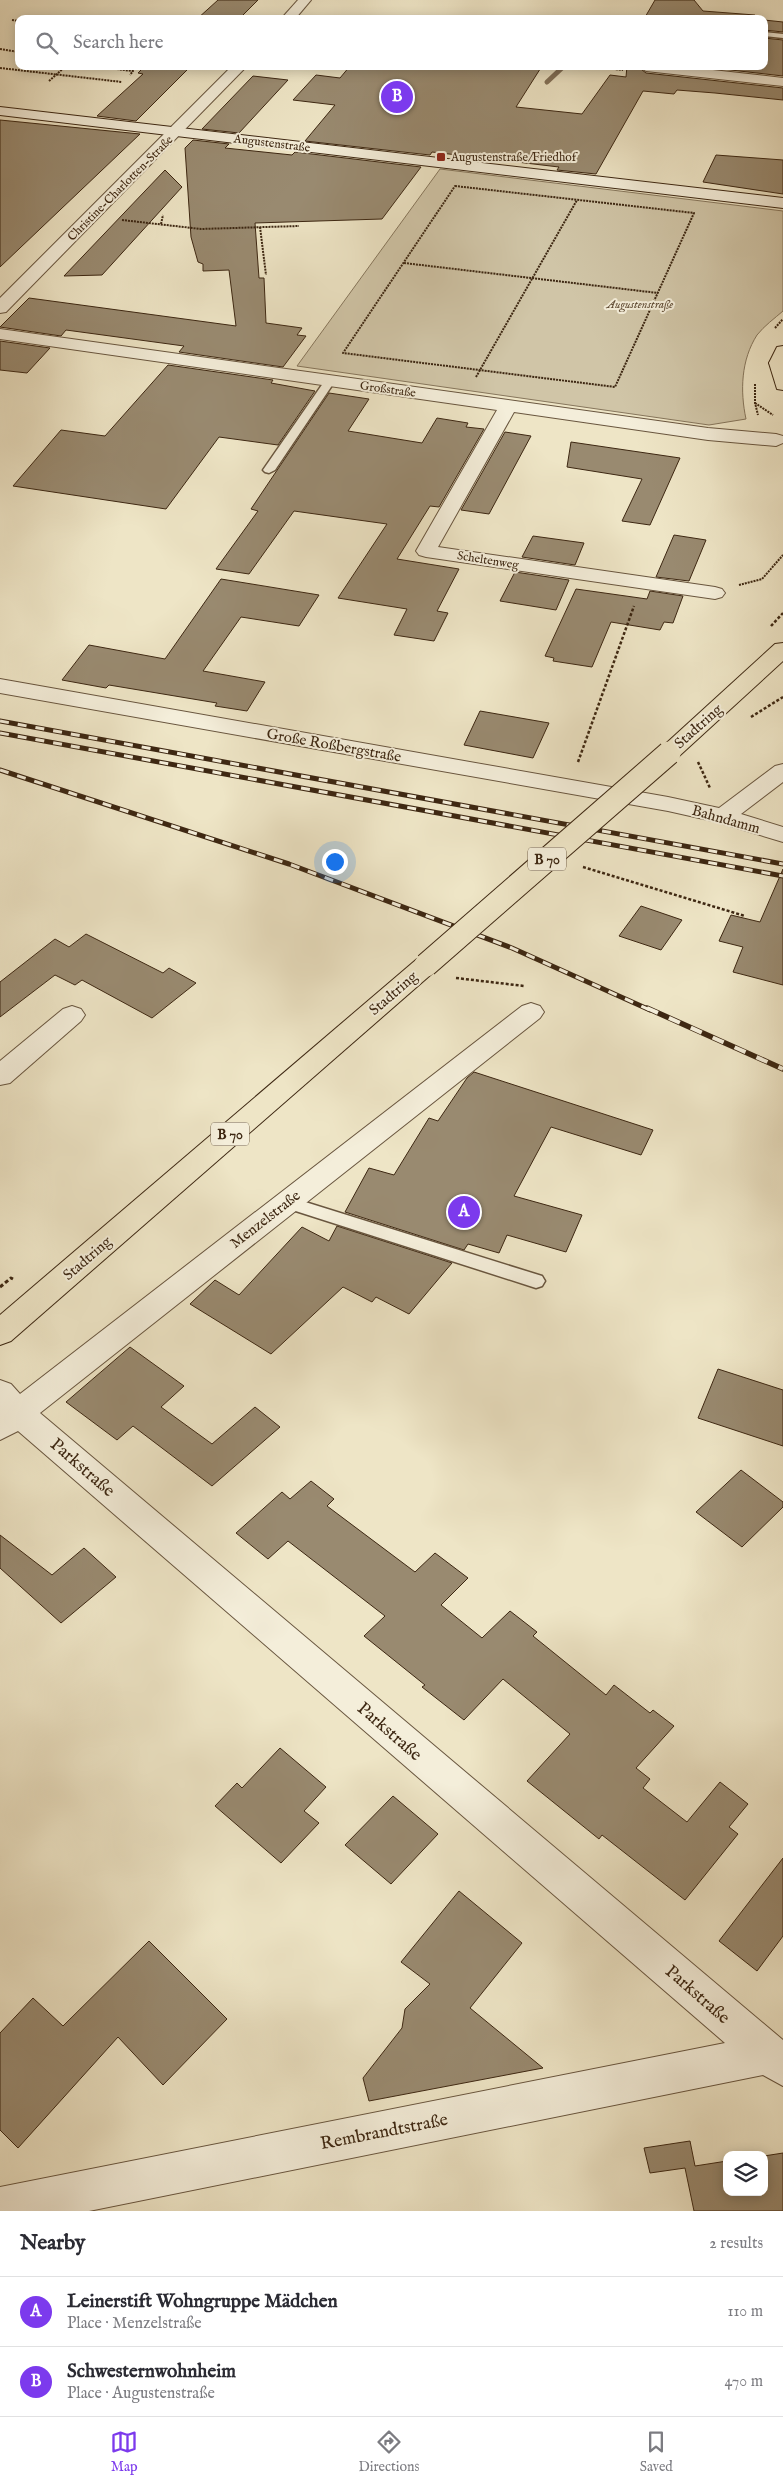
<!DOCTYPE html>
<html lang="en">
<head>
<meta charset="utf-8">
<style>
	:root { --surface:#fff; --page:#f7f7f7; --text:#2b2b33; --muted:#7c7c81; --line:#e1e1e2; --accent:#7c3aed }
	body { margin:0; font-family:"IM FELL English",serif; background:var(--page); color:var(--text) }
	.controls { position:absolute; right:15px; bottom:15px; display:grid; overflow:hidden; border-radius:10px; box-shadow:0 2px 12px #0003 }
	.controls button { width:45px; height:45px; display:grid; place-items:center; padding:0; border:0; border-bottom:1px solid var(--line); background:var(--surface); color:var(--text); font:25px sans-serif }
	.you { position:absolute; left:334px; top:861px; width:18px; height:18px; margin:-12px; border:4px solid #fff; border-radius:50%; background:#1a73e8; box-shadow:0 0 0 8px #1a73e833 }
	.badge { display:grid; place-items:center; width:32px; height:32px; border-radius:50%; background:var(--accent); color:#fff; font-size:16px; font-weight:700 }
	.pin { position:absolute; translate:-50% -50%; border:2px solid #fff; box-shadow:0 1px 5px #0006 }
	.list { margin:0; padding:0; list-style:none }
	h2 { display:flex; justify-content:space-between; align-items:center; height:65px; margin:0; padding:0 20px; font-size:21px }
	h2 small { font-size:16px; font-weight:400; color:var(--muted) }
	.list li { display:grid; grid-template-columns:32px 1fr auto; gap:15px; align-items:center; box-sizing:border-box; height:70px; padding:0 20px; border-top:1px solid var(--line) }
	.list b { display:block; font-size:19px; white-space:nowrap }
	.list p { margin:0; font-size:16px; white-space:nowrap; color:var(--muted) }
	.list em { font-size:16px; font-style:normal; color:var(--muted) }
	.icon { flex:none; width:28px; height:28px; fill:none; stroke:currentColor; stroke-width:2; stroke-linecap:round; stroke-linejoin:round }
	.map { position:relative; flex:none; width:783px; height:2211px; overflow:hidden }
	.search { position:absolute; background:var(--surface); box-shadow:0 2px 12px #0003; left:15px; right:15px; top:15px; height:55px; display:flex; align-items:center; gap:12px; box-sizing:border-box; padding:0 18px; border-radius:10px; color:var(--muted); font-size:19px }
	.sheet { height:205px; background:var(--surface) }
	nav { display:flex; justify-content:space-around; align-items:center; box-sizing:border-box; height:70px; border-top:1px solid var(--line); background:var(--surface); font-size:14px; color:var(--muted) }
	nav a { display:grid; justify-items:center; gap:2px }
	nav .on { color:var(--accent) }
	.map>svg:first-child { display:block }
	.green { fill:#d0c5a7; stroke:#86765c }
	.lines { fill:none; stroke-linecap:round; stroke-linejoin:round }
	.stream { stroke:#837259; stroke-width:5 }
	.building { fill:#998a70; stroke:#3d2712 }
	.lane-casing { stroke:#69563f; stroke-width:3 }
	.street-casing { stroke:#69563f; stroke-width:2 }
	.secondary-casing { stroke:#3d2712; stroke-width:2 }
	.primary-casing { stroke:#3d2712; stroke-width:2 }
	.highway-casing { stroke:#3d2712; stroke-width:2 }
	.path-far2 { stroke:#3d2712; stroke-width:2; stroke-dasharray:2 1; stroke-linecap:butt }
	.path-far1 { stroke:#3d2712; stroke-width:2.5; stroke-dasharray:3 2; stroke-linecap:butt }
	.path { stroke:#3d2712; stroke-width:3; stroke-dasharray:4 2.5; stroke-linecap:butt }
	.lane { fill:#f4eeda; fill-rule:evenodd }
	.street { fill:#f4eeda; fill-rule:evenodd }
	.secondary { fill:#f4eeda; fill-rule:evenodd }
	.primary { fill:#eee5c6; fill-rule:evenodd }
	.highway { fill:#eee5c6; fill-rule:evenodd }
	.rail-far1-casing { stroke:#3d2712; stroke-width:5 }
	.rail-casing { stroke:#3d2712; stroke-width:5.5 }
	.rail-far1 { stroke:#f4eeda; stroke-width:3; stroke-dasharray:9; stroke-linecap:butt }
	.rail { stroke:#f4eeda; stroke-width:4; stroke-dasharray:12; stroke-linecap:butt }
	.primary-bridge-casing { stroke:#3d2712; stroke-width:25; stroke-linecap:butt }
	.primary-bridge { stroke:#eee5c6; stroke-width:23 }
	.poi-dot { fill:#8f2418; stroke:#f4eeda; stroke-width:2 }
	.labels { text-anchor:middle; stroke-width:4; stroke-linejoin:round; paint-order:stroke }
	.far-street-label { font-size:12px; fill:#3d2712; stroke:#f4eeda }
	.far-poi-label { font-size:12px; fill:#3d2712; stroke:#f4eeda; text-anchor:start }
	.far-park-label { font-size:12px; font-style:italic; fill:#624e37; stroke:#f4eeda }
	.shield { fill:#f4eeda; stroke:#74634e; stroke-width:1 }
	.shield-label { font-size:14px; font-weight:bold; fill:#3d2712 }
	.street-label { font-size:15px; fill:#3d2712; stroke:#f4eeda }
	.near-street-label { font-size:18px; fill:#3d2712; stroke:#f4eeda }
</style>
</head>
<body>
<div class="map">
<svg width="783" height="2211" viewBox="0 0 783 2211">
	<rect width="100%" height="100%" fill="#eee5c6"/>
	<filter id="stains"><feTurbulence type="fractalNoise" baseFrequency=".004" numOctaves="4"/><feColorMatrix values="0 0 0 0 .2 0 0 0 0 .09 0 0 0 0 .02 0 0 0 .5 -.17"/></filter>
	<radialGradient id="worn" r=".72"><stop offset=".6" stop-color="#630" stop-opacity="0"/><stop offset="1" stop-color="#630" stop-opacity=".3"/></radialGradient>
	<path class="green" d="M440 169 783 211V311C775 318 764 326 757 335 741 360 740 391 746 419L709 425 297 366Z"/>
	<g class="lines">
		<polyline class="stream" points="547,82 563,67"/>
	</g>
	<g class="building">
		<polygon points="218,0 258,0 239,19 197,19"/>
		<polygon points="655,0 694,0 703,11 755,15 755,19 644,19"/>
		<polygon points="764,20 783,22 783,32 764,30"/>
		<polygon points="764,38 783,40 783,76 696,66 764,66"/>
		<polygon points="145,66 191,66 136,121 97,116 143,74 138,73"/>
		<polygon points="350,66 542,66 516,107 582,114 610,75 626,77 627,66 637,66 646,73 783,88 783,100 715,93 677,90 674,94 643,91 596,174 557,170 559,167 432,152 430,155 305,141 335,105 293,100 316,75 340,78"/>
		<polygon points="253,76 288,80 239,133 202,129"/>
		<polygon points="0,120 140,134 0,267"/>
		<polygon points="193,140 229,144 225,148 292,155 295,152 421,167 382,219 255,223 259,278 264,278 266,323 302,328 297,335 306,336 283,367 179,352 184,346 66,330 61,336 0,327 29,298 236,326 229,270 203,271 203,264 198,262 191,237 185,148"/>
		<polygon points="716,155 783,160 783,194 703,182"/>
		<polygon points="165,170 182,187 102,275 64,276"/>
		<polygon points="0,341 50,348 27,373 0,370"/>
		<polygon points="168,365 273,380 271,383 315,391 278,445 219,437 166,509 13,486 61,430 105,436"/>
		<polygon points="329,393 369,399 348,431 422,443 437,418 468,423 466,427 484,429 439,507 430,506 397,559 459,569 437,611 448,613 434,641 394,635 407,609 338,598 387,524 294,511 249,574 216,569 258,511 251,509"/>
		<polygon points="505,432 531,436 489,514 461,510"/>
		<polygon points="571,442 680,458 650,525 622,521 642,479 567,467"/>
		<polygon points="674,535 706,540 689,581 656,577"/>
		<polygon points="533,536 584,543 575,565 522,557"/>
		<polygon points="515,572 569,580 556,610 500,601"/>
		<polygon points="221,579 319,595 299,626 241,617 203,671 265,682 247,711 215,706 217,703 109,685 106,688 62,680 89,645 165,659"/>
		<polygon points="576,589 647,599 650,591 683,596 673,623 664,622 660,630 611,622 592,667 553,661 554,658 545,656"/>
		<polygon points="480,711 549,723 533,758 464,745"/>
		<polygon points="783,869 783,985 733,972 743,947 719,941 731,915 760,922"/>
		<polygon points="641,906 682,920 661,950 619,936"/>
		<polygon points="86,934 163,973 169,968 196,983 152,1018 82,980 75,985 55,975 0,1017 0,982 55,939 69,947"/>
		<polygon points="474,1072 653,1130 641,1155 551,1127 514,1196 582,1215 566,1252 507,1235 499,1253 468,1244 464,1250 345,1212 369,1168 394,1175 429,1118 438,1121 467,1078"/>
		<polygon points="337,1226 452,1263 409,1314 376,1297 372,1302 343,1287 271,1354 190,1304 215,1280 239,1295 302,1227 329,1241"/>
		<polygon points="130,1347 184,1386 161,1407 212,1444 255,1407 280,1427 212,1486 133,1426 117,1440 66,1402"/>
		<polygon points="718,1369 783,1390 783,1446 698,1418"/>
		<polygon points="741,1470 783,1502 783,1507 742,1547 696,1512"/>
		<polygon points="311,1481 334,1499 327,1506 415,1572 435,1553 468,1578 441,1605 482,1638 510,1611 537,1632 533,1636 606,1695 614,1685 650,1713 653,1710 674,1726 636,1768 650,1779 643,1788 687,1822 720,1782 748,1804 729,1827 738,1834 685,1900 602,1835 599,1839 527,1781 570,1734 503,1679 464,1720 422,1687 425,1685 364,1636 385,1616 288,1541 268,1559 236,1533 282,1492 290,1499"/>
		<polygon points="0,1535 52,1575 84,1548 116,1577 61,1623 0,1568"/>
		<polygon points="280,1748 326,1787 304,1811 319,1823 281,1863 215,1806 237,1783 242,1788"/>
		<polygon points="393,1796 438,1834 391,1884 345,1845"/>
		<polygon points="783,1858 783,1936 757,1971 719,1941"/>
		<polygon points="459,1891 522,1943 470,2008 543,2068 369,2101 363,2078 402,2028 405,2009 430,1984 401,1962"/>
		<polygon points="149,1941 227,2019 163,2085 118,2037 18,2148 0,2130 0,2033 33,1998 63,2026"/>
		<polygon points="690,2141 695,2166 727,2161 727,2192 764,2192 764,2156 783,2153 783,2211 694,2211 685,2168 650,2173 644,2148"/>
	</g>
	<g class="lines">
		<defs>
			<g id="lane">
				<polygon points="764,32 783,34 783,38 764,36"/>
				<polygon points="330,378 335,381 275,470 269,473 265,472 263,470 326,379"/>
				<polygon points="286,1196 542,1276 545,1281 542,1286 536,1288 280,1206 277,1202 280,1198"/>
			</g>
			<g id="street">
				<polygon points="298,0 311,0 295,19 281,19"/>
				<polygon points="232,66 247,66 6,312 0,313 0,298"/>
				<polygon points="677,66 783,78 783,86 646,71 639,67"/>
				<polygon points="0,329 708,428 776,434 783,436 783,443 776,446 708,440 514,412 438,547 715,587 722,589 725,593 722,597 715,599 426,557 419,555 416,551 497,410 0,339"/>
				<polygon points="0,679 668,797 719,808 775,766 783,764 783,782 741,814 783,827 783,842 717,822 668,811 0,693"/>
				<polygon points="531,1003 540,1006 544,1012 540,1018 40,1413 783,2040 783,2086 763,2075 89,2211 0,2211 0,2187 725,2043 18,1431 0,1440 0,1380 11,1384 20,1394 522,1006"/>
				<polygon points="72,1006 81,1009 85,1015 81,1021 10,1083 0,1085 0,1061 63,1009"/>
			</g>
			<polygon id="secondary" points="0,107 783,198 783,208 0,115"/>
			<g id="primary">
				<polygon points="778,358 783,359 783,390 777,389 769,363 772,359"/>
				<polygon points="783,643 783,661 677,758 669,760 661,758 658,753 661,748 775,644"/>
				<polygon points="426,957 435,959 439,965 435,971 11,1341 0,1345 0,1315 417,959"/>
			</g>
			<polygon id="highway" points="783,346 783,373 777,372 769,363 777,347"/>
		</defs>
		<use href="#lane" class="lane-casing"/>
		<use href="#street" class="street-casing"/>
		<use href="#secondary" class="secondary-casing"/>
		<use href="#primary" class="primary-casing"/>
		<use href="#highway" class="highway-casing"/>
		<g class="path-far2">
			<polyline points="109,19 112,16"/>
			<polyline points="12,20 19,21"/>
			<polyline points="0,49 19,52"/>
			<polyline points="90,66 133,71 130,75"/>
			<polyline points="586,66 623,70"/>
			<polyline points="0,68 122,82"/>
			<polyline points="49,81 66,66"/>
			<polygon points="455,186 694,213 615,387 343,353"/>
			<polyline points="122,220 201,229 299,226"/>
			<polyline points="161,224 163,215"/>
			<polyline points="260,227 266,275"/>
			<polyline points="404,263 658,293"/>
			<polyline points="775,328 783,319"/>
			<polyline points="476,377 577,200"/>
			<polyline points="755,384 755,403 758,415"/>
			<polyline points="755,403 773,415"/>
			<polyline points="739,585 762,579 783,555"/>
		</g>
		<g class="path-far1">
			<polyline points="771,626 783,613"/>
			<polyline points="751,717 783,697"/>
			<polyline points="578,762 634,606"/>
			<polyline points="698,762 710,788"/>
			<polyline points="583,867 745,916"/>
			<polyline points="456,978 524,986"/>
		</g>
		<polyline class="path" points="0,1287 11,1278 13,1279"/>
		<use href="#lane" class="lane"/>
		<use href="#street" class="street"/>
		<use href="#secondary" class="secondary"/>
		<use href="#primary" class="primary"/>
		<use href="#highway" class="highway"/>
		<defs>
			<g id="rail-far1">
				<polyline points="0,721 783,864"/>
				<polyline points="0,733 783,876"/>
				<polyline points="0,770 289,864 512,948 650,1010"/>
			</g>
			<polyline id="rail" points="647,1008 783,1069"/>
		</defs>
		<use href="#rail-far1" class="rail-far1-casing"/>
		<use href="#rail" class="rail-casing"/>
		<use href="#rail-far1" class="rail-far1"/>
		<use href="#rail" class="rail"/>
		<defs>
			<polyline id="primary-bridge" points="426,965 669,753"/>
		</defs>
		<use href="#primary-bridge" class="primary-bridge-casing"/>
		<use href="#primary-bridge" class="primary-bridge"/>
	</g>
	<rect class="poi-dot" x="436" y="152" width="10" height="10" rx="2.5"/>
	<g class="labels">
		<g class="far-street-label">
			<text transform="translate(272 143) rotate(7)" y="4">Augustenstraße</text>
			<text transform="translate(120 188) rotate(-45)" y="4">Christine-Charlotten-Straße</text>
			<text transform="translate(388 389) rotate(8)" y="4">Großstraße</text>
			<text transform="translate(488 560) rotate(9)" y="4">Scheltenweg</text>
		</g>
		<g class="far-poi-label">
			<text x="451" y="161">Augustenstraße/Friedhof</text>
		</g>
		<g class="far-park-label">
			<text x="640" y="308">Augustenstraße</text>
		</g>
		<g class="shield">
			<rect x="528" y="847.5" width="38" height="23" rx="4"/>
			<rect x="211" y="1122.5" width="38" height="23" rx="4"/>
		</g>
		<g class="shield-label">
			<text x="547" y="864">B 70</text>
			<text x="230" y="1139">B 70</text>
		</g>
		<g class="street-label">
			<text transform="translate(698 726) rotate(-42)" y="5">Stadtring</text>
			<text transform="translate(334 745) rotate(10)" y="5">Große Roßbergstraße</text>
			<text transform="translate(726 819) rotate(16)" y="5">Bahndamm</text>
			<text transform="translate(393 993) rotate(-41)" y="5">Stadtring</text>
			<text transform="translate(265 1219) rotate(-38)" y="5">Menzelstraße</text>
			<text transform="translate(87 1258) rotate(-41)" y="5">Stadtring</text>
		</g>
		<g class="near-street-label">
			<text transform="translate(83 1467) rotate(41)" y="6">Parkstraße</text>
			<text transform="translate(390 1731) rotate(41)" y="6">Parkstraße</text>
			<text transform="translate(698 1994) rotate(41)" y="6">Parkstraße</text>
			<text transform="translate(384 2131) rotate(-11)" y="6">Rembrandtstraße</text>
		</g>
	</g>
	<rect width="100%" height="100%" filter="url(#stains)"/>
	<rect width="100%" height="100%" fill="url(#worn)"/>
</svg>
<div class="controls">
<button><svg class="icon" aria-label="layers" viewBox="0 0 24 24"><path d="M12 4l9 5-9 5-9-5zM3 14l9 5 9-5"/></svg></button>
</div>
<div class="you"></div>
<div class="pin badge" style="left:464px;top:1212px">A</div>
<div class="pin badge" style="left:397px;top:97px">B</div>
<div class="search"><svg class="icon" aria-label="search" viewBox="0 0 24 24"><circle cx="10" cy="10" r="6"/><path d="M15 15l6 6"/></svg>Search here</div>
</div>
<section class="sheet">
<h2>Nearby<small>2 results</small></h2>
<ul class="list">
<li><span class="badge">A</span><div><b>Leinerstift Wohngruppe Mädchen</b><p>Place · Menzelstraße</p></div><em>110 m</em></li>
<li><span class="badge">B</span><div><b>Schwesternwohnheim</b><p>Place · Augustenstraße</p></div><em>470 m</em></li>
</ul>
</section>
<nav>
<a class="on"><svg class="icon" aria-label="map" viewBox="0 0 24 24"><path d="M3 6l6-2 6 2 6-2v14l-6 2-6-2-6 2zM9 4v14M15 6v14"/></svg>Map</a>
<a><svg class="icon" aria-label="directions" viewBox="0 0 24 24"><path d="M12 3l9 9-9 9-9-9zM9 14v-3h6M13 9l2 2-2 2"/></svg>Directions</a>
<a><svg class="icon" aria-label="saved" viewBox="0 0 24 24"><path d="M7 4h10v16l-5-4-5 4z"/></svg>Saved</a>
</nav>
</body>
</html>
